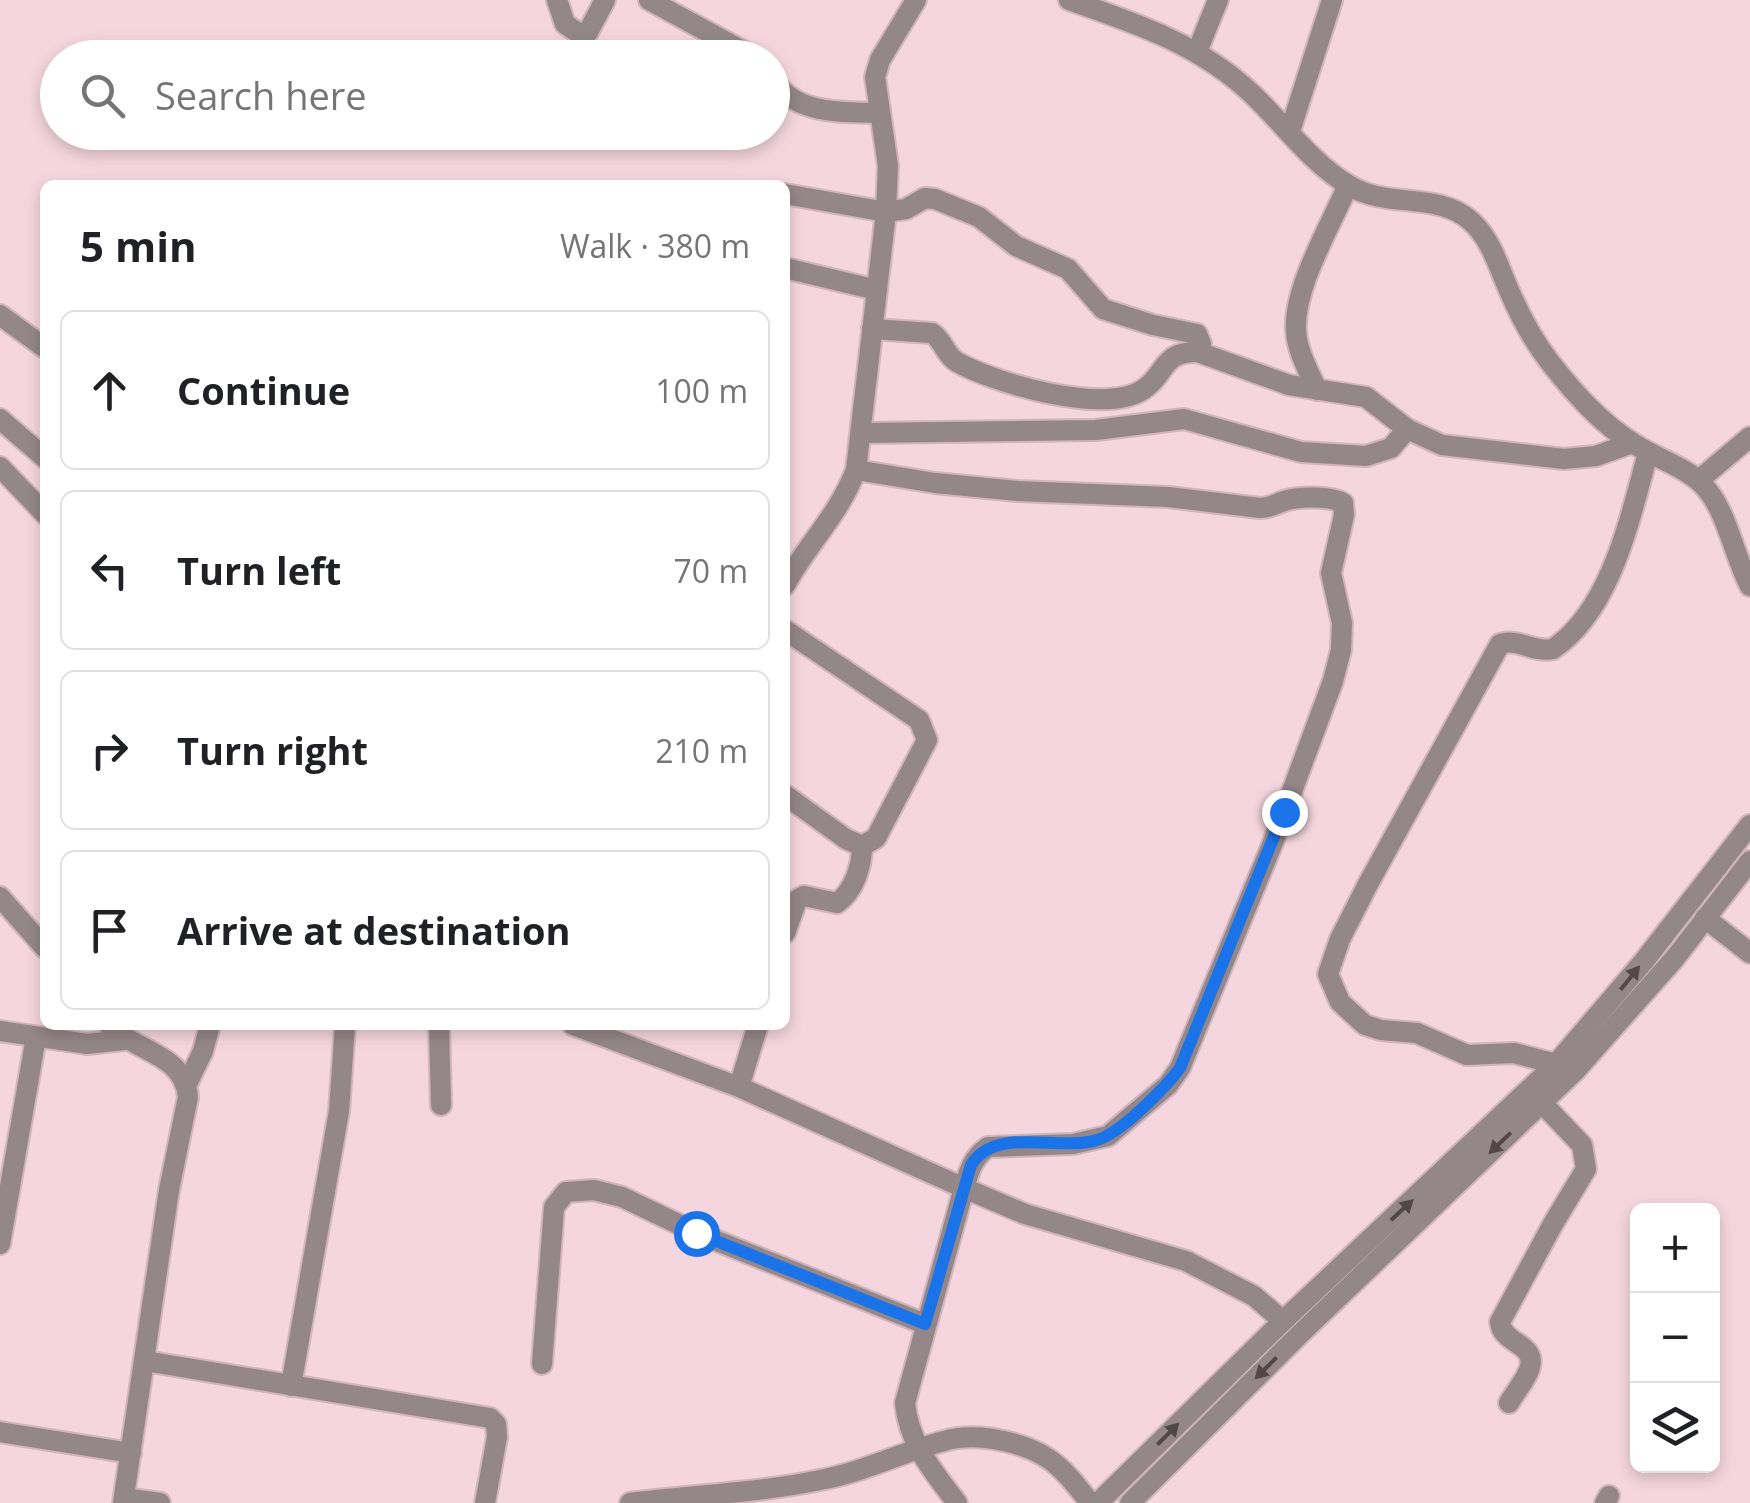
<!DOCTYPE html>
<html lang="en">
<head>
<meta charset="utf-8">
<style>
	:root { --surface:#fff; --page:#f6f6f6; --text:#202124; --muted:#757577; --line:#e0e0e0 }
	body { margin:0; font-family:"Open Sans",sans-serif; background:var(--page); color:var(--text) }
	.controls { position:absolute; right:30px; bottom:30px; display:grid; overflow:hidden; border-radius:15px; box-shadow:0 5px 15px #0003 }
	.controls button { width:90px; height:90px; display:grid; place-items:center; padding:0; border:0; border-bottom:2px solid var(--line); background:var(--surface); color:var(--text); font:50px sans-serif }
	.stop { position:absolute; width:30px; height:30px; margin:-22px; border:8px solid #1a73e8; border-radius:50%; background:#fff }
	.stop.end { background:#1a73e8; border-color:#fff; box-shadow:0 2px 10px #0008 }
	.list { margin:0; padding:0; list-style:none }
	h2 { display:flex; justify-content:space-between; align-items:center; height:130px; margin:0; padding:0 40px; font-size:42px }
	h2 small { font-size:32px; font-weight:400; color:var(--muted) }
	.list li { display:grid; grid-template-columns:65px 1fr auto; gap:30px; align-items:center; box-sizing:border-box; height:160px; margin:0 20px 20px; padding:0 20px; border:2px solid var(--line); border-radius:15px }
	.list b { display:block; font-size:38px; white-space:nowrap }
	.list em { font-size:32px; font-style:normal; color:var(--muted) }
	.icon { flex:none; width:55px; height:55px; fill:none; stroke:currentColor; stroke-width:2; stroke-linecap:round; stroke-linejoin:round }
	.map { position:relative; flex:none; width:1750px; height:1503px; overflow:hidden }
	.search { position:absolute; background:var(--surface); box-shadow:0 5px 15px #0003; left:40px; top:40px; width:750px; height:110px; display:flex; align-items:center; gap:25px; box-sizing:border-box; padding:0 35px; border-radius:55px; color:var(--muted); font-size:38px }
	.panel { position:absolute; background:var(--surface); box-shadow:0 5px 15px #0003; left:40px; top:180px; width:750px; height:850px; border-radius:15px }
	.map>svg:first-child { display:block }
	.lines { fill:none; stroke-linecap:round; stroke-linejoin:round }
	.minor-casing { stroke:#d0b5bc; stroke-width:24 }
	.tertiary-casing { stroke:#d0b5bc; stroke-width:24 }
	.minor { stroke:#94878a; stroke-width:20 }
	.tertiary { stroke:#94878a; stroke-width:20 }
	.oneway { fill:#53464a }
	.route { stroke:#1a73e8; stroke-width:12 }
</style>
</head>
<body>
<div class="map">
<svg width="1750" height="1503" viewBox="0 0 1750 1503">
	<rect width="100%" height="100%" fill="#f5d6de"/>
	<g class="lines">
		<defs>
			<g id="minor">
				<polyline points="557,0 565,24 580,34 588,32 605,0"/>
				<polyline points="649,0 756,58"/>
				<path d="M1069 0C1135 23 1199 44 1251 93 1283 123 1312 164 1350 186 1388 209 1439 191 1472 222 1491 240 1498 265 1508 288 1519 314 1532 339 1549 361 1574 393 1601 424 1636 445 1656 458 1685 467 1701 483 1727 508 1733 554 1750 586"/>
				<polyline points="1197,52 1218,0"/>
				<path d="M772 77C793 115 841 112 880 113"/>
				<polyline points="1290,131 1332,0"/>
				<polyline points="785,194 886,212 906,209 925,198 935,199 979,217 1016,246 1068,269 1103,309 1153,325 1197,334 1201,344 1198,352"/>
				<polyline points="785,268 877,290"/>
				<polyline points="0,315 45,348"/>
				<path d="M872 329 932 333C944 341 945 355 957 362 994 383 1106 416 1144 389 1167 373 1162 351 1198 352L1289 385 1366 397 1407 429 1442 445 1564 459 1596 456 1632 443"/>
				<path d="M1317 390C1309 372 1297 351 1296 331 1293 288 1331 225 1348 185"/>
				<polyline points="0,419 45,458"/>
				<polyline points="862,433 1096,430 1184,419 1301,452 1366,456 1391,448 1407,429"/>
				<polyline points="0,467 45,514"/>
				<path d="M856 470 935 483 1018 491 1168 497 1260 508C1271 508 1275 504 1284 501 1299 496 1331 496 1343 503L1344 515 1331 573 1342 623 1341 650 1333 681 1272 845 1180 1068 1168 1085 1108 1136 1073 1144 988 1147C973 1157 969 1171 964 1188L1025 1214 1186 1261 1254 1296 1283 1321"/>
				<polyline points="1699,480 1750,437"/>
				<path d="M785 585C808 543 838 516 856 470L886 212 888 166 875 77 880 60 916 0"/>
				<polyline points="785,630 919,720 927,740 876,838 862,846 846,839 785,795"/>
				<polyline points="0,897 45,948"/>
				<polyline points="1705,918 1750,953"/>
				<path d="M785 933 797 900 804 896 837 903C854 891 862 866 862 846"/>
				<path d="M109 1025C135 1052 184 1053 188 1097L169 1190 123 1503"/>
				<polyline points="439,1025 441,1105"/>
				<path d="M573 1025 739 1087 964 1188 905 1403C909 1444 933 1471 957 1503"/>
				<polyline points="0,1031 87,1044 124,1040"/>
				<path d="M1556 1064 1514 1053 1467 1055 1417 1033 1381 1030 1365 1025 1340 1002 1328 974 1340 939 1368 884 1500 644C1519 638 1533 653 1553 649 1612 609 1630 517 1648 453"/>
				<polyline points="187,1084 203,1051 210,1025"/>
				<polyline points="739,1087 758,1025"/>
				<polyline points="0,1244 36,1037"/>
				<polyline points="145,1361 490,1418 496,1424 497,1437 485,1503"/>
				<polyline points="542,1364 554,1207 566,1192 594,1190 622,1197 697,1233 925,1324"/>
				<polyline points="291,1386 339,1111 345,1025"/>
				<path d="M1509 1403C1515 1392 1527 1379 1530 1367 1536 1343 1502 1344 1500 1322L1553 1224 1586 1169 1582 1145 1542 1103"/>
				<polyline points="0,1432 131,1453"/>
				<polyline points="124,1498 160,1503"/>
				<path d="M630 1503C693 1495 758 1493 820 1480 864 1472 902 1452 944 1441 979 1431 1034 1443 1060 1468 1071 1478 1081 1491 1090 1503"/>
				<polyline points="1605,1503 1609,1496"/>
			</g>
			<g id="tertiary">
				<polyline points="1098,1503 1283,1321 1556,1064 1644,961 1750,825"/>
				<polyline points="1130,1503 1299,1335 1575,1071 1675,958 1750,861"/>
			</g>
		</defs>
		<use href="#minor" class="minor-casing"/>
		<use href="#tertiary" class="tertiary-casing"/>
		<use href="#minor" class="minor"/>
		<use href="#tertiary" class="tertiary"/>
	</g>
	<defs><path id="oneway-solid" d="M-6-.8H1V-3.2L6.5 0L1 3.2V.8H-6Z" transform="scale(2.5)"/></defs>
	<g class="oneway">
		<use href="#oneway-solid" transform="translate(1630 978) rotate(-51)"/>
		<use href="#oneway-solid" transform="translate(1500 1143) rotate(136)"/>
		<use href="#oneway-solid" transform="translate(1402 1210) rotate(-43)"/>
		<use href="#oneway-solid" transform="translate(1266 1368) rotate(135)"/>
		<use href="#oneway-solid" transform="translate(1168 1434) rotate(-45)"/>
	</g>
	<g class="lines">
		<path class="route" d="M696 1233 925 1324 971 1165C996 1125 1058 1152 1097 1140 1120 1134 1166 1087 1180 1068L1284 812"/>
	</g>
</svg>
<div class="controls">
<button>+</button>
<button>−</button>
<button><svg class="icon" aria-label="layers" viewBox="0 0 24 24"><path d="M12 4l9 5-9 5-9-5zM3 14l9 5 9-5"/></svg></button>
</div>
<div class="stop" style="left:696px;top:1233px"></div>
<div class="stop end" style="left:1284px;top:812px"></div>
<div class="search"><svg class="icon" aria-label="search" viewBox="0 0 24 24"><circle cx="10" cy="10" r="6"/><path d="M15 15l6 6"/></svg>Search here</div>
<section class="panel">
<h2>5 min<small>Walk · 380 m</small></h2>
<ul class="list">
<li><svg class="icon" aria-label="ahead" viewBox="0 0 24 24"><path d="M12 20V5M6 11l6-6 6 6"/></svg><div><b>Continue</b></div><em>100 m</em></li>
<li><svg class="icon" aria-label="left" viewBox="0 0 24 24"><path d="M17 20v-9H6M10 6l-5 5 5 5"/></svg><div><b>Turn left</b></div><em>70 m</em></li>
<li><svg class="icon" aria-label="right" viewBox="0 0 24 24"><path d="M7 20v-9h11M14 6l5 5-5 5"/></svg><div><b>Turn right</b></div><em>210 m</em></li>
<li><svg class="icon" aria-label="arrive" viewBox="0 0 24 24"><path d="M6 21V4h12l-3 4 3 4H6"/></svg><div><b>Arrive at destination</b></div></li>
</ul>
</section>
</div>
</body>
</html>
